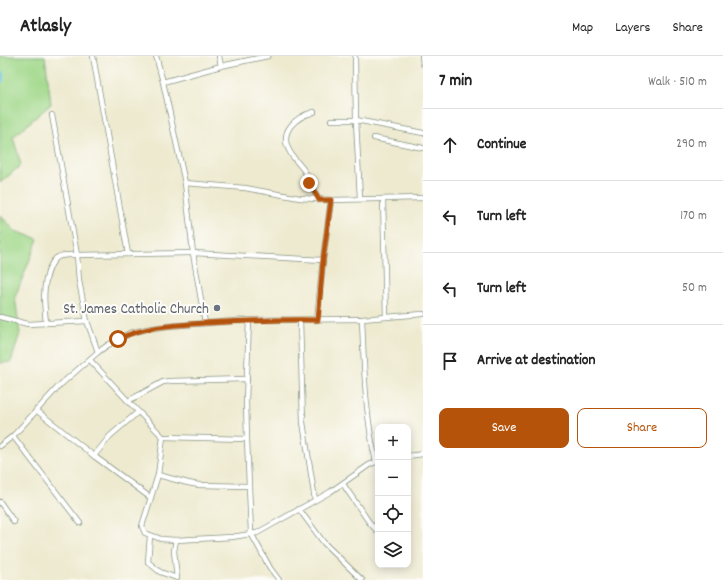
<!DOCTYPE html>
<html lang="en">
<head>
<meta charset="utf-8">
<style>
	:root { --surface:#fff; --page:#f6f6f6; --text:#222; --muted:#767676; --line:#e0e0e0; --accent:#b45309 }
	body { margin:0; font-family:Dekko,sans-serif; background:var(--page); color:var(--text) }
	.controls { position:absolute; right:12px; bottom:12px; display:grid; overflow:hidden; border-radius:8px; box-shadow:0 2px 10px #0003 }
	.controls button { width:36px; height:36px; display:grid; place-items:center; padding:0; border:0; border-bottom:1px solid var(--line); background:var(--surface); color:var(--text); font:20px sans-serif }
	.stop { position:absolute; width:12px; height:12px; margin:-9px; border:3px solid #b45309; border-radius:50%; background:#fff }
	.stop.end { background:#b45309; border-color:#fff; box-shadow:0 1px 4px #0008 }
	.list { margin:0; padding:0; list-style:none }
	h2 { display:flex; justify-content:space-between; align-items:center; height:52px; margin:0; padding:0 16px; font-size:17px }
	h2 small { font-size:13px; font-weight:400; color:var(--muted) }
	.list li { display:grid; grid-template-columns:26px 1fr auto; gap:12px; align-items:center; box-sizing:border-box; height:72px; padding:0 16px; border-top:1px solid var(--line) }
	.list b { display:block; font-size:15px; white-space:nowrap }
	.list em { font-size:13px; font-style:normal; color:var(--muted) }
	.actions { display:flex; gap:8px; padding:12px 16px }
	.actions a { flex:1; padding:9px 0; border:1px solid var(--accent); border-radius:8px; text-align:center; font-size:14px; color:var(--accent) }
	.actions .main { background:var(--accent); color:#fff }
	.icon { flex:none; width:22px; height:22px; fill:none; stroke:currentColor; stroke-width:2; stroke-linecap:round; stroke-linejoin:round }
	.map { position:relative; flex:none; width:423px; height:524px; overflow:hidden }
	header { display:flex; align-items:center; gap:24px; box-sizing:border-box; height:56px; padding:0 20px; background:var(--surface); border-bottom:1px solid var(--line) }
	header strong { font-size:19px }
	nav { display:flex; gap:22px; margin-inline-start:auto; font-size:14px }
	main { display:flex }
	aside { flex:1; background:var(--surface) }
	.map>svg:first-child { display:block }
	.green { fill:#a0d88a; stroke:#608a5f }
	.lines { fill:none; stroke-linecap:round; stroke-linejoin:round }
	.river { stroke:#61c0df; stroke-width:8 }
	.minor-casing { stroke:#869482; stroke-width:6 }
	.minor { stroke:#fff; stroke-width:4.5 }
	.route { stroke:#b45309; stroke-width:5 }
	.worship-dot { fill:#6b7280; stroke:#fdfcf7; stroke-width:1.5 }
	.labels { text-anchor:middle; stroke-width:4; stroke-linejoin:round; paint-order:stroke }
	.worship-label { font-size:15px; fill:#5b616d; stroke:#fdfcf7; text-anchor:end }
</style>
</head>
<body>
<header>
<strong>Atlasly</strong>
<nav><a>Map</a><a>Layers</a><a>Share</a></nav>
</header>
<main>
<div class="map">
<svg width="423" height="524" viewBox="0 0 423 524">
	<rect width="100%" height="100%" fill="#fdfcf7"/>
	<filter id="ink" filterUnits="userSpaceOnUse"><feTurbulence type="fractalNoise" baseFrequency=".025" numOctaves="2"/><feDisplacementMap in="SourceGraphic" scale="8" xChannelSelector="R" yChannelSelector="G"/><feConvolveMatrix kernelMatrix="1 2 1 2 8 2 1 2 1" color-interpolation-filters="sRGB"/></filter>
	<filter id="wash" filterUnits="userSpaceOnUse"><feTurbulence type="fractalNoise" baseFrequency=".012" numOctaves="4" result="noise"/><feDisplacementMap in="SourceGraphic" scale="16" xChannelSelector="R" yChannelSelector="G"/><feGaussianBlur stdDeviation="0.9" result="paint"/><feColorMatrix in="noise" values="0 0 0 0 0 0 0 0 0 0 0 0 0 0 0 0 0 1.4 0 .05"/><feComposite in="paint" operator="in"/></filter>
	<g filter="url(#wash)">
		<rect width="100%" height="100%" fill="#eeead0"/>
		<g class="green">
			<polygon points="0,0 45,0 51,48 13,81 21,109 0,127"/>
			<polygon points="0,159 15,175 38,183 15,241 20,277 11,306 0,307"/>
		</g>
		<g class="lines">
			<polyline class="river" points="0,19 0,23"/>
		</g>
	</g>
	<g filter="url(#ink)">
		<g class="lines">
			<defs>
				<g id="minor">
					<polyline points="93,0 128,198"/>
					<polyline points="355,0 356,64 360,143"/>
					<polyline points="422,0 423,8"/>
					<polyline points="221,10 268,0"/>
					<polyline points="163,26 221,10 219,0"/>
					<path d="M314 56C295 61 278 76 290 96 294 104 301 109 305 116 310 126 313 135 319 144"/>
					<polyline points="52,59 77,199 193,197 185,127 163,26 156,0"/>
					<polyline points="331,64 356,64 423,77"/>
					<polyline points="374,82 423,92"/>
					<polyline points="185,127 245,132 300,142 331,144"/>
					<polyline points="383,143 386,261"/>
					<polyline points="0,261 28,268 87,265"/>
					<path d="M362 263C364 310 365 359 376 406"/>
					<polyline points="300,264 303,366 315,444"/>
					<polyline points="317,264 323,204 331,144 423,142"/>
					<path d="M46 267C44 247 42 230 50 211 52 207 54 203 58 201 63 198 70 199 77 199L79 225 87 265 98 296"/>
					<polyline points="205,267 193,197 323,204"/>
					<polyline points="90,304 128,345 163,381 247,383 251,477 270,512 279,524"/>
					<polyline points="128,345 163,326 170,325 247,323"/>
					<polyline points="36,354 94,400 151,442"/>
					<polyline points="13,380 80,467"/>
					<polyline points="163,381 158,419 142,470 145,477 161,483 176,484 232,481 257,477 330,436 369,409 378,405"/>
					<polyline points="247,383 246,345 249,264"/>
					<polyline points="0,390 13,380 60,329 98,296 108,289 130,277 147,273 168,270 249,264 362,263 423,258"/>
					<polyline points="94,400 110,380 138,356"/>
					<polyline points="408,400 423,398"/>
					<polyline points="158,419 188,427 199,429 249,430"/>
					<polyline points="343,428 369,466 378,476"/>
					<polyline points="0,446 14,466"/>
					<polyline points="299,453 324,487 362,524"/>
					<polyline points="150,480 148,506 160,516 177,522"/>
					<polyline points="176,484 174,495 177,522"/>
				</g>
			</defs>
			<use href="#minor" class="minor-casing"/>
			<use href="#minor" class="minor"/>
		</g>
	</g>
	<g class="lines" filter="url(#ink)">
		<path class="route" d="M118 283C145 270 175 269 205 267 242 265 280 263 318 264L323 204 331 144H319L309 127"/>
	</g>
	<circle class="worship-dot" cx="217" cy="252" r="4"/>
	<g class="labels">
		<g class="worship-label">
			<text x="209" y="257">St. James Catholic Church</text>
		</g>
	</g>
</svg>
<div class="controls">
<button>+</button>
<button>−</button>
<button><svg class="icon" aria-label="locate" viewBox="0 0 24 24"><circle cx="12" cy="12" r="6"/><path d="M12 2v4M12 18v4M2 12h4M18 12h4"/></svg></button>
<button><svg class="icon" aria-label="layers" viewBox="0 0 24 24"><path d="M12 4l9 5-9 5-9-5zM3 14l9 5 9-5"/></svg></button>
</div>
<div class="stop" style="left:118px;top:283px"></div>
<div class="stop end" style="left:309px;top:127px"></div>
</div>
<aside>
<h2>7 min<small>Walk · 510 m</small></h2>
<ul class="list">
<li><svg class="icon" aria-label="ahead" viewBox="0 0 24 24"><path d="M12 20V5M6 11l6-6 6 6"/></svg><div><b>Continue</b></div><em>290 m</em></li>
<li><svg class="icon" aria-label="left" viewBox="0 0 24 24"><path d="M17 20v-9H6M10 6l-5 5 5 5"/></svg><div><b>Turn left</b></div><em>170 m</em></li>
<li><svg class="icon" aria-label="left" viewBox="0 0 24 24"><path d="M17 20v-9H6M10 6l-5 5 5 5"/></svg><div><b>Turn left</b></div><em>50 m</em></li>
<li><svg class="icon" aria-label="arrive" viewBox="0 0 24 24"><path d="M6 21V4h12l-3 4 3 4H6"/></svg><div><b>Arrive at destination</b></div></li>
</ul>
<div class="actions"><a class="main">Save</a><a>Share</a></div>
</aside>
</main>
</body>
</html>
